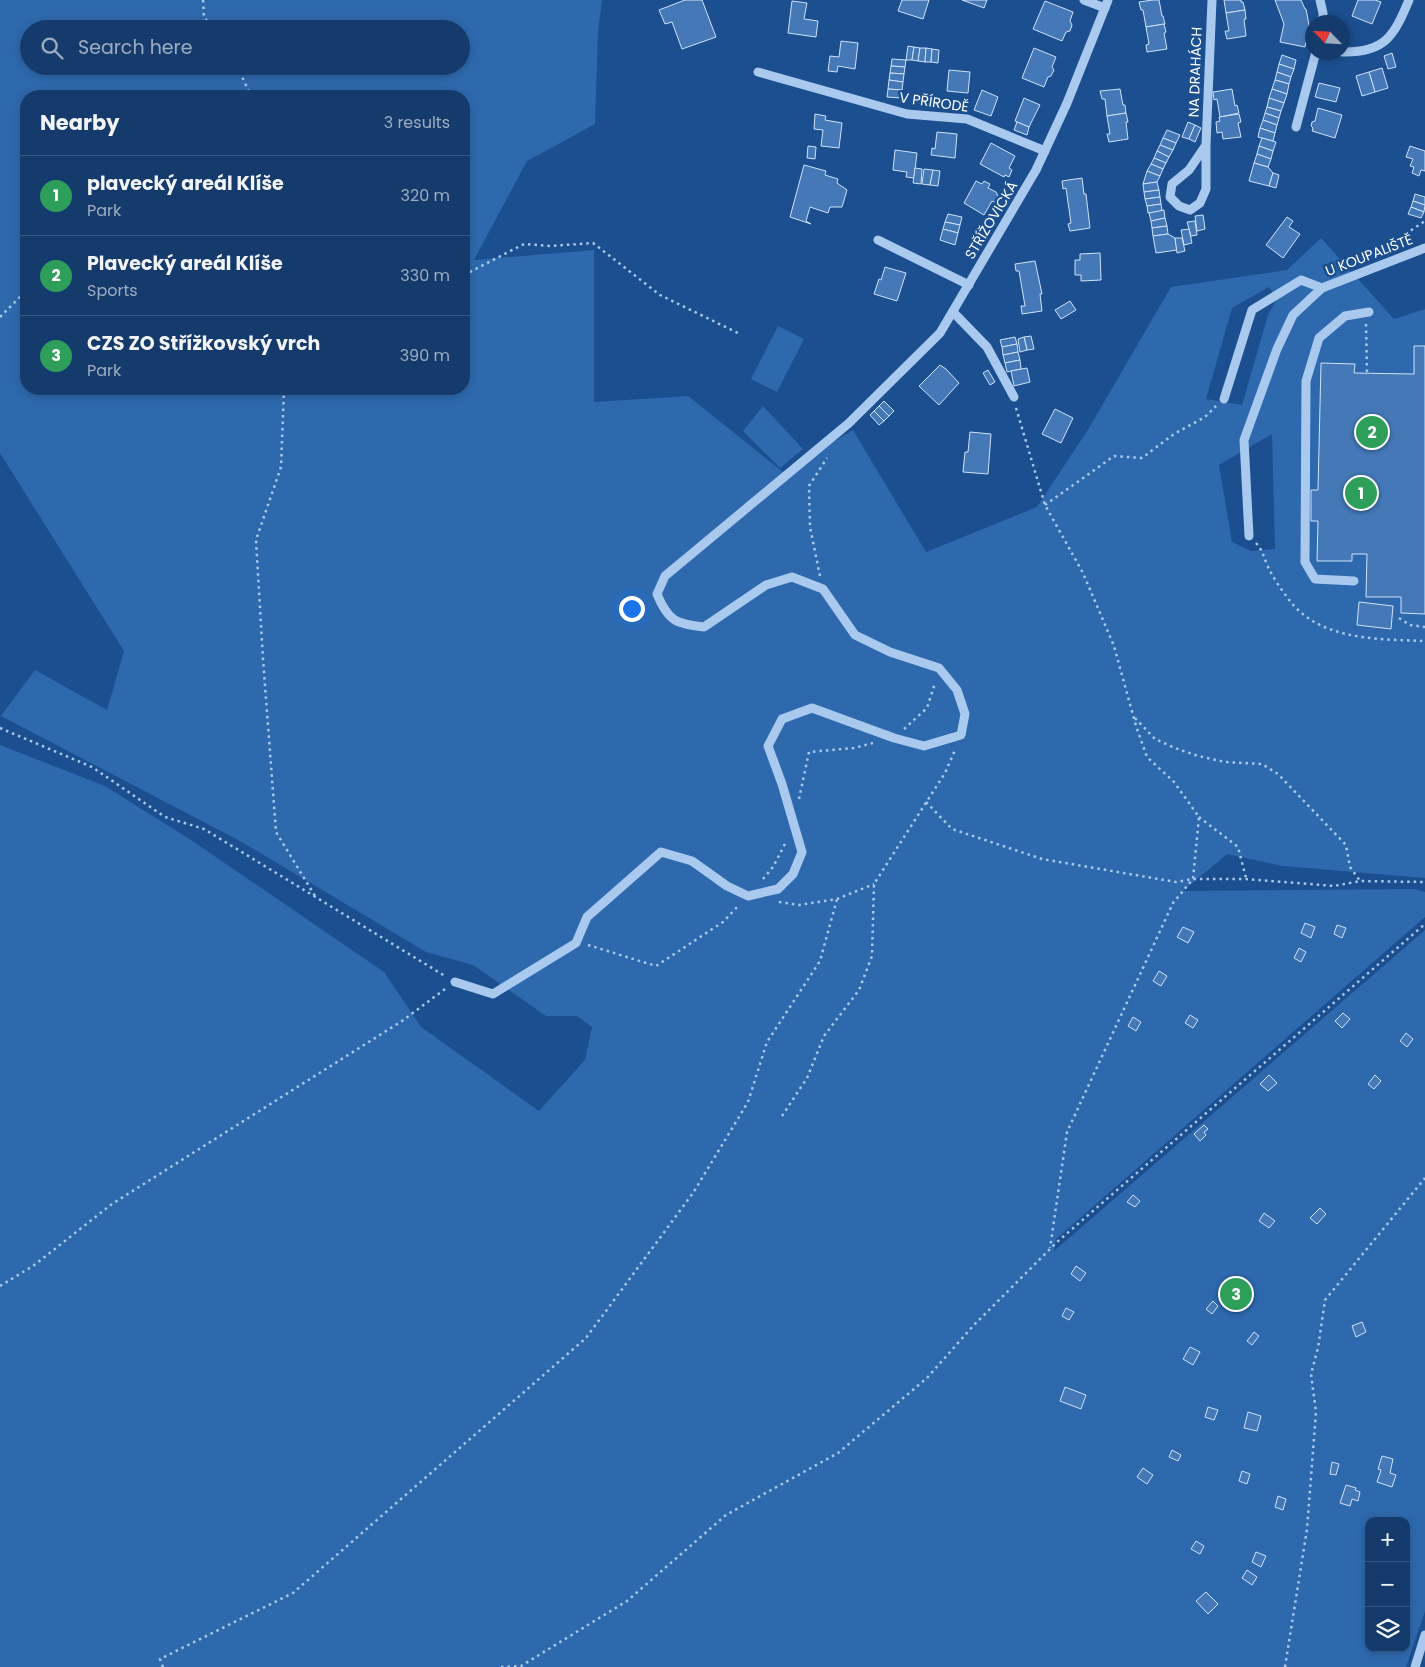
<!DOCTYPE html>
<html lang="en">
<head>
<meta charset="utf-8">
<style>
	:root { --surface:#143b6b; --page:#1d4271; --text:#f1f3f6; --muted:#9dadc1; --line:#33557e; --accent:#ffd166 }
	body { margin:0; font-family:Poppins,sans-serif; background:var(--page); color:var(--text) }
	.controls { position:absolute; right:15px; bottom:15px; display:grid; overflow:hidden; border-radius:10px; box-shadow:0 2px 8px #0003 }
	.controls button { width:45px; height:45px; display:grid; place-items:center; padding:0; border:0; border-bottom:1px solid var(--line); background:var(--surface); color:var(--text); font:25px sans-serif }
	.compass { position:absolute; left:1305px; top:15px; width:45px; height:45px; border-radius:50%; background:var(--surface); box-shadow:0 2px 8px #0003; rotate:295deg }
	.you { position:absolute; left:631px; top:608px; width:18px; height:18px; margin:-12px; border:4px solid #fff; border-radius:50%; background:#1a73e8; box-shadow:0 0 0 8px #1a73e833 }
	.badge { display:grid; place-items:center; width:32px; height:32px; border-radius:50%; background:var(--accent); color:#fff; font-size:16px; font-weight:700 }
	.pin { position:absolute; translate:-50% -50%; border:2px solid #fff; box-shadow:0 1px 5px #0006 }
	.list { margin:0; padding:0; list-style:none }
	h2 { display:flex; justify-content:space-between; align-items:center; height:65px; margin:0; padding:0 20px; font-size:21px }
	h2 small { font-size:16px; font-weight:400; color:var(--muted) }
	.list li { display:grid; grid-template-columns:32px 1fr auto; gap:15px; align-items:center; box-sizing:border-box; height:80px; padding:0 20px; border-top:1px solid var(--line) }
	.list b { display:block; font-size:19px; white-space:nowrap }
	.list p { margin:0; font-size:16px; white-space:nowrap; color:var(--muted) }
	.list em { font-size:16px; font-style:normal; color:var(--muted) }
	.icon { flex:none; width:28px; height:28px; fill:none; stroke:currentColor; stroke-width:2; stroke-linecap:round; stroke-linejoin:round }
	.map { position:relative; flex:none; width:1425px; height:1667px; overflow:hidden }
	.search { position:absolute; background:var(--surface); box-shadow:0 2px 8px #0003; left:20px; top:20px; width:450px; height:55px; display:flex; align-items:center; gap:12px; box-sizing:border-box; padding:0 18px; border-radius:28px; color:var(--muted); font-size:19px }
	.panel { position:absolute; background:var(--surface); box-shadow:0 2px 8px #0003; left:20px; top:90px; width:450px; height:305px; border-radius:20px }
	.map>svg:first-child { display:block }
	.green { fill:#2e69ad; fill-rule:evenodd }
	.building { fill:#4478b7; stroke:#cfe3fa }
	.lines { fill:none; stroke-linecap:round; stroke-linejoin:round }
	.path { stroke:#a9c9ee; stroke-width:2.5; stroke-dasharray:2.5 4; stroke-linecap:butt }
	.minor { stroke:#a9c9ee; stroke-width:9 }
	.labels { text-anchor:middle; stroke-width:5; stroke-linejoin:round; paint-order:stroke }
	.street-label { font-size:14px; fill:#fff; stroke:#1b4f8f }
</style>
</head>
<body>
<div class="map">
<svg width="1425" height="1667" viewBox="0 0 1425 1667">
	<rect width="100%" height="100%" fill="#1b4f8f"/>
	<g class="green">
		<path d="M0 0H602L598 31 595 124 527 161 474 260 594 250V402L688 396 783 472 853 430 926 552 1037 507 1089 428 1171 287 1287 270 1321 238 1394 319 1425 309V878L1283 866 1227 854 1183 891 1414 889 1425 892V917L1056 1239 1054 1251 1425 930V1611L1406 1667H0V745L105 786 194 842 384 972 421 1027 539 1111 585 1060 592 1027 577 1016H546L473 965 426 952 240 841 1 716 35 670 107 710 124 651 0 453ZM29 29H461V66H29ZM26 96H464V389H26ZM1269 287 1277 298 1268 315 1242 405 1206 399 1232 308ZM1272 434 1275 549 1251 551 1232 542 1219 465ZM1369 1521H1406V1648H1369Z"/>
		<polygon points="778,326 804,339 777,392 751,379"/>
		<polygon points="763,406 803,449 780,468 743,431"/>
	</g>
	<g class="building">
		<polygon points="685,0 702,0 716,37 682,49 672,22 665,24 659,10"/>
		<polygon points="902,0 929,0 923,19 898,11"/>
		<polygon points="962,0 987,0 984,8"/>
		<polygon points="1153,0 1159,0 1162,16 1163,16 1165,24 1146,27 1143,10 1141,10 1139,2"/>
		<polygon points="1224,0 1241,0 1241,2 1243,2 1245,10 1226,13"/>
		<polygon points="1275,0 1301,0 1305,9 1306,9 1309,25 1305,47 1280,42 1284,24"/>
		<polygon points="1358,0 1375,0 1381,2 1372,24 1352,16"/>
		<polygon points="792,1 807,3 804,19 818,21 816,37 788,33"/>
		<polygon points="1045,1 1073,12 1070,21 1072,25 1070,31 1066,32 1062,41 1033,29"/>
		<polygon points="1245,10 1246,19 1244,19 1246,36 1227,39 1225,31 1229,31 1226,13"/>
		<polygon points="1164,24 1166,32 1164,33 1167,49 1147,52 1146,45 1149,44 1146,27"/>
		<polygon points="841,41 858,43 855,69 838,66 837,72 828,71 830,56 839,57"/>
		<polygon points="908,46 914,47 912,60 906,60"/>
		<polygon points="914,47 920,48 918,61 912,60"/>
		<polygon points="920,48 926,48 925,62 918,61"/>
		<polygon points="926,48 932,49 931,62 925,62"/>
		<polygon points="1034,48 1056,57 1052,67 1054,70 1051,76 1048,77 1044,87 1022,78"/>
		<polygon points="932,49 939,50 938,63 931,62"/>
		<polygon points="1392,53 1396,67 1388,69 1384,56"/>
		<polygon points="1282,55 1296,60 1294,69 1279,64"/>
		<polygon points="892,59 906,60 905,67 891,66"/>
		<polygon points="1279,64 1294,69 1291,77 1277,72"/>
		<polygon points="891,66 905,67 904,74 890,73"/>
		<polygon points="1382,68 1388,88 1375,92 1369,72"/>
		<polygon points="949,70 970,72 968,93 947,91"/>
		<polygon points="1277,72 1291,77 1289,84 1275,80"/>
		<polygon points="1369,72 1375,92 1362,96 1356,76"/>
		<polygon points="890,73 904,74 903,82 889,80"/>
		<polygon points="889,80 903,82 902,90 888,89"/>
		<polygon points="1275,80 1289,84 1287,94 1272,89"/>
		<polygon points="1319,83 1340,88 1336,102 1315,97"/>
		<polygon points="888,89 902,90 901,98 887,97"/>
		<polygon points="1120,89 1123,105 1125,105 1126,113 1107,116 1105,99 1102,99 1100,91"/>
		<polygon points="1232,89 1235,106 1237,105 1239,113 1220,117 1217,99 1214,100 1213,92"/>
		<polygon points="1272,89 1287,94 1284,103 1269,98"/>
		<polygon points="982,90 998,97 991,116 974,110"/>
		<polygon points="1024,98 1040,105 1029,127 1015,121"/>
		<polygon points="1269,98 1284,103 1281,111 1267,107"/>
		<polygon points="1267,107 1281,111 1279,118 1265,113"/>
		<polygon points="1318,108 1342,115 1335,138 1312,131 1313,128 1311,126 1312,122 1315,121"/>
		<polygon points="1126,113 1128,122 1126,122 1128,139 1109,142 1107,134 1110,134 1107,116"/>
		<polygon points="1265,113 1279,118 1277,125 1263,120"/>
		<polygon points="815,114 826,116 825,120 842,123 839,148 821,146 823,130 814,129"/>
		<polygon points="1239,114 1241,122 1238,123 1241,137 1223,139 1222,132 1217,133 1216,122 1220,121 1219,117"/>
		<polygon points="1263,120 1277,125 1275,133 1260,128"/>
		<polygon points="1017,122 1029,127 1027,135 1014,130"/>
		<polygon points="1188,122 1195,125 1189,139 1182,137"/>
		<polygon points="1195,125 1201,128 1195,142 1189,139"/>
		<polygon points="1260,128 1275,133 1273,141 1258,137"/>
		<polygon points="1167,130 1180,135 1176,143 1163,138"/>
		<polygon points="937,132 957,134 955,158 931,155 932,148 935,149"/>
		<polygon points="1163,138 1176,143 1173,150 1160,145"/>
		<polygon points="1262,138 1276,142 1273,151 1259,146"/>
		<polygon points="991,143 1015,156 1009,168 1012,170 1009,177 1005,175 1004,177 980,164"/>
		<polygon points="1160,145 1173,150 1169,157 1157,151"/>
		<polygon points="808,146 816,147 815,159 807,158"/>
		<polygon points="1259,146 1273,151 1271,159 1257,154"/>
		<polygon points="1410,146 1425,151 1425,171 1421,170 1419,176 1412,173 1414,167 1410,166 1413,159 1406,157"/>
		<polygon points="895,150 917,153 914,178 906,177 907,172 893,170"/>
		<polygon points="1157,151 1169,157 1166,163 1154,158"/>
		<polygon points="1257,154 1271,159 1268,167 1254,163"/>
		<polygon points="1154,158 1166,163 1163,169 1151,164"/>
		<polygon points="1254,163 1268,167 1273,173 1269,186 1249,181"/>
		<polygon points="1151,164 1163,169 1160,176 1147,171"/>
		<polygon points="804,165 826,171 825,175 838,179 837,183 847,190 842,207 830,207 828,213 810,207 806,221 811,224 790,217"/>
		<polygon points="915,168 922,169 921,184 913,183"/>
		<polygon points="924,169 933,170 930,185 922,184"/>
		<polygon points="933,170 940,171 938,186 930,185"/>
		<polygon points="1147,171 1160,176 1157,182 1143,184"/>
		<polygon points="1273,173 1279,175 1276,188 1269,186"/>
		<polygon points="1082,178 1084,194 1086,194 1090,228 1070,231 1068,224 1071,223 1066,188 1063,189 1062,181"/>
		<polygon points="976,181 982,184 984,181 990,184 988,188 996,192 998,196 997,200 994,202 992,201 984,215 964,203"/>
		<polygon points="1157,182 1159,190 1144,192 1143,184"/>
		<polygon points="1159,190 1160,197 1145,199 1144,192"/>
		<polygon points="1415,194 1425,197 1425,205 1413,201"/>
		<polygon points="1160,197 1161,204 1147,206 1145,199"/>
		<polygon points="1413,201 1425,205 1424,212 1411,207"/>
		<polygon points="1161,204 1162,211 1148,213 1147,206"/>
		<polygon points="1411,207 1424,212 1421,218 1408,214"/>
		<polygon points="1164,210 1165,218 1151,221 1149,213"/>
		<polygon points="948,214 962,217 960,225 945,222"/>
		<polygon points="1203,215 1205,229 1197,231 1195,216"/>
		<polygon points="1287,217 1293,221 1289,227 1300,234 1283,258 1266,245"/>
		<polygon points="1165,218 1167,226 1152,228 1151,221"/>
		<polygon points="1195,221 1197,235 1191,236 1187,222"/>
		<polygon points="945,222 960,225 958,233 943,229"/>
		<polygon points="1167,226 1168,234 1153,236 1152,228"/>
		<polygon points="943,229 958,233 955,245 940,240"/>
		<polygon points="1189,229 1192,243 1184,245 1181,230"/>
		<polygon points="1168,234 1175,238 1177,250 1156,253 1153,236"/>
		<polygon points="1175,238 1182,238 1185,251 1177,253"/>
		<polygon points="1100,253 1101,280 1081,281 1081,275 1075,275 1075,260 1080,260 1080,254"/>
		<polygon points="1035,261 1042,294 1040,294 1042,311 1022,314 1021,306 1025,306 1019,271 1016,271 1015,264"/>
		<polygon points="885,267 906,273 897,301 874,294 879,279 881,280"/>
		<polygon points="1070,301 1076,310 1061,319 1055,310"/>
		<polygon points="1031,336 1034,349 1027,350 1024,337"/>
		<polygon points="1015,337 1017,344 1002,347 1000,340"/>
		<polygon points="1024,337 1027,350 1020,352 1018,339"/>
		<polygon points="1017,344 1018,352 1003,355 1002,347"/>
		<polygon points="1414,346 1425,346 1425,614 1401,613 1401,597 1366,597 1367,554 1352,554 1352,561 1317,561 1318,521 1311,521 1311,490 1318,490 1321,363 1355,364 1354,373 1414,374"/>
		<polygon points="1018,352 1020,360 1005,363 1003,355"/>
		<polygon points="1020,360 1021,369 1007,372 1005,363"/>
		<polygon points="940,365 946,369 959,383 939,405 919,386"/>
		<polygon points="1027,368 1030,382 1014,386 1011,371"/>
		<polygon points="988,370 995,382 990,385 983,373"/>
		<polygon points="884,401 894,411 889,416 879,406"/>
		<polygon points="879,406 889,416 884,421 874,411"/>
		<polygon points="1055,409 1073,418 1061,443 1042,434"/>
		<polygon points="874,411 884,421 879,425 870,415"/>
		<polygon points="970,432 991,434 988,474 963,472 965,452 968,452"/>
		<polygon points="1359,602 1393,606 1391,629 1357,625"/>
		<polygon points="1305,923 1315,927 1311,938 1301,933"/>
		<polygon points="1337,925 1346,928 1342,938 1334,934"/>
		<polygon points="1183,927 1194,932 1188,943 1177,937"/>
		<polygon points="1299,948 1306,952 1301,962 1294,958"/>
		<polygon points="1159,971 1167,976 1161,986 1153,981"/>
		<polygon points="1343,1013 1350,1019 1342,1028 1335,1021"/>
		<polygon points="1190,1015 1198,1020 1193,1028 1185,1023"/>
		<polygon points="1133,1017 1141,1022 1136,1031 1128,1026"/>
		<polygon points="1406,1033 1413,1039 1407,1047 1400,1041"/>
		<polygon points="1269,1075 1277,1083 1268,1091 1260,1084"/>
		<polygon points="1375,1075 1381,1081 1374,1089 1368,1084"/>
		<polygon points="1204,1125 1208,1129 1204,1132 1206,1135 1200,1141 1194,1134"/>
		<polygon points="1133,1195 1140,1201 1135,1207 1127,1202"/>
		<polygon points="1320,1208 1326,1214 1317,1224 1310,1218"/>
		<polygon points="1264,1213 1275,1221 1269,1228 1259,1221"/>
		<polygon points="1076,1266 1086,1273 1080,1281 1071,1274"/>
		<polygon points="1213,1301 1218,1306 1212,1314 1206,1309"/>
		<polygon points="1066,1308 1074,1312 1069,1320 1062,1316"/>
		<polygon points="1362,1322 1366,1332 1356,1337 1352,1326"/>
		<polygon points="1254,1332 1259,1336 1252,1345 1247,1341"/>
		<polygon points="1190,1347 1200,1352 1193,1365 1183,1359"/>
		<polygon points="1065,1387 1086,1395 1081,1409 1060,1401"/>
		<polygon points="1208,1407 1218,1410 1214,1420 1205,1417"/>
		<polygon points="1248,1412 1261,1416 1257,1431 1244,1428"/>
		<polygon points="1172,1450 1181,1455 1178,1461 1169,1457"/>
		<polygon points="1382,1456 1393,1459 1390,1473 1396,1475 1392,1487 1377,1482 1381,1470 1378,1469"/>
		<polygon points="1332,1462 1339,1464 1336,1475 1330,1474"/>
		<polygon points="1143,1468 1153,1475 1147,1484 1137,1477"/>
		<polygon points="1242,1471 1250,1474 1247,1484 1239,1481"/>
		<polygon points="1346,1485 1356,1488 1355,1490 1360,1492 1358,1501 1352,1499 1350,1506 1340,1503"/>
		<polygon points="1278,1496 1286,1499 1283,1510 1275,1507"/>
		<polygon points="1196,1541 1204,1546 1200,1554 1191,1549"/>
		<polygon points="1256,1552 1266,1556 1261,1567 1252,1562"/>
		<polygon points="1247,1570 1257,1577 1252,1585 1242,1578"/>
		<polygon points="1206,1592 1218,1604 1208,1614 1196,1601"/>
	</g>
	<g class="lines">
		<g class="path">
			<polyline points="203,0 204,17 213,29"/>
			<polyline points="237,66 251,96"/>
			<polyline points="1385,250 1398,239 1425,221"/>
			<polyline points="464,275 524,244 550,246 593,243 660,295 740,334"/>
			<polyline points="0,317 26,291"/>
			<polyline points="1366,324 1367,373"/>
			<polyline points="284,389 281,467 256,540 263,659 276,832 315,896"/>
			<polyline points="1016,408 1045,505 1083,573 1114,646 1136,726 1147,757 1174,782 1199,817 1193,879 1173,903 1067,1132 1050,1248"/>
			<polyline points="1045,505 1114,456 1142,458 1174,434 1205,417 1216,406"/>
			<path d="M1256 543C1263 551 1264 558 1268 567 1273 577 1280 588 1287 597 1318 641 1376 639 1425 641"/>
			<polyline points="820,576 810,527 809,486 827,458"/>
			<polyline points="1399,618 1410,625 1425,627"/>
			<polyline points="1135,718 1155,739 1175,748 1198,756 1225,762 1262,764 1278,774 1346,845 1350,867 1360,881"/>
			<polyline points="0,728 92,767 165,817 204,829 445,976"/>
			<polyline points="904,729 927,708 935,683"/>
			<polyline points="799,799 809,752 854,748 873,743"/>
			<polyline points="926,802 952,829 1042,859 1176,882 1193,879 1246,879 1334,886 1360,881 1425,882"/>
			<polyline points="1199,817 1238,847 1246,878"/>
			<polyline points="763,879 773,867 786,842"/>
			<polyline points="779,902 799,905 837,899 874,884"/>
			<polyline points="588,945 656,966 723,922 739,905"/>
			<polyline points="782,1116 807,1078 824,1036 859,990 872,956 874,884 945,773 955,750"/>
			<polyline points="0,1286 33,1266 112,1204 402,1021 445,989"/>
			<polyline points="163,1667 160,1659 293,1593 586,1338 693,1193 748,1102 767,1042 820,961 837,899"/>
			<polyline points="501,1667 521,1666 627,1601 726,1515 838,1453 927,1378 973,1326 1057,1242 1425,924"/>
			<polyline points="1285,1667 1307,1529 1316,1412 1311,1374 1318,1348 1325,1300 1425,1178"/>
		</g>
		<g class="minor">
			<polyline points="1084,0 1105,8"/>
			<polyline points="1320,0 1323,13 1323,22"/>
			<path d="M1342 52C1385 53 1394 36 1409 0"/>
			<polyline points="758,72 907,114 967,119 1045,151"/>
			<polyline points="1296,127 1316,52"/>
			<polyline points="1206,145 1189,170 1172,184 1170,197 1179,206 1190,210 1200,203 1206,189 1206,145 1212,0"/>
			<polyline points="878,240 969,285"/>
			<polyline points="953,312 987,347 1014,397"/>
			<polyline points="1224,399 1252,310 1301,280 1322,288"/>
			<polyline points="1249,536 1244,440 1277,349 1293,315 1322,288 1425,248"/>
			<polyline points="1354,581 1315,579 1305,562 1306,381 1319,338 1345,316 1369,312"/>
			<path d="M455 982 493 994 576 943 587 917 661 852 692 861 727 886 748 896 778 889 793 874 802 852 782 784 768 746 782 719 812 708 894 738 924 746 961 735 965 714 957 690 939 668 890 652 855 635 823 589 792 577 766 585 704 627C676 624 668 621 657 594L665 576 849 423 940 333 1036 170 1067 103 1108 0"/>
			<polyline points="1415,1667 1425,1635"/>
		</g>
	</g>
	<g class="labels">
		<g class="street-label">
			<text transform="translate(1195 72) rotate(-88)" y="5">NA DRAHÁCH</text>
			<text transform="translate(934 102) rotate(8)" y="5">V PŘÍRODĚ</text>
			<text transform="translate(991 220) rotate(-59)" y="5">STŘÍŽOVICKÁ</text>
			<text transform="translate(1369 255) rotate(-21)" y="5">U KOUPALIŠTĚ</text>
		</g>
	</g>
</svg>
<div class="controls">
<button>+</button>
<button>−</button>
<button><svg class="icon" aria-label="layers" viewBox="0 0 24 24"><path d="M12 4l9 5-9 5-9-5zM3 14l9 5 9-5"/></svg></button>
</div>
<svg class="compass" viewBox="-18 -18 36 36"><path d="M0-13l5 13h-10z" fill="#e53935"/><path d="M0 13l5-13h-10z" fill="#9dadc1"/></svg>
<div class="you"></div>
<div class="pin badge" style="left:1361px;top:493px;background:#2e9e5b">1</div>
<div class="pin badge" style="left:1372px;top:432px;background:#2e9e5b">2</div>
<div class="pin badge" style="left:1236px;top:1294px;background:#2e9e5b">3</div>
<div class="search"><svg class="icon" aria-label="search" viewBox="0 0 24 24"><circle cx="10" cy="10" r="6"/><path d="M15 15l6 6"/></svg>Search here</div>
<section class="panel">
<h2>Nearby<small>3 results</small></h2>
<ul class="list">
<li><span class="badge" style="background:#2e9e5b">1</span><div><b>plavecký areál Klíše</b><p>Park</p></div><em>320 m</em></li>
<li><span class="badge" style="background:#2e9e5b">2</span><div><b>Plavecký areál Klíše</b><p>Sports</p></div><em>330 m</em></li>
<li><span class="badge" style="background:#2e9e5b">3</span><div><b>CZS ZO Střížkovský vrch</b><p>Park</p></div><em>390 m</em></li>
</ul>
</section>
</div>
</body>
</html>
